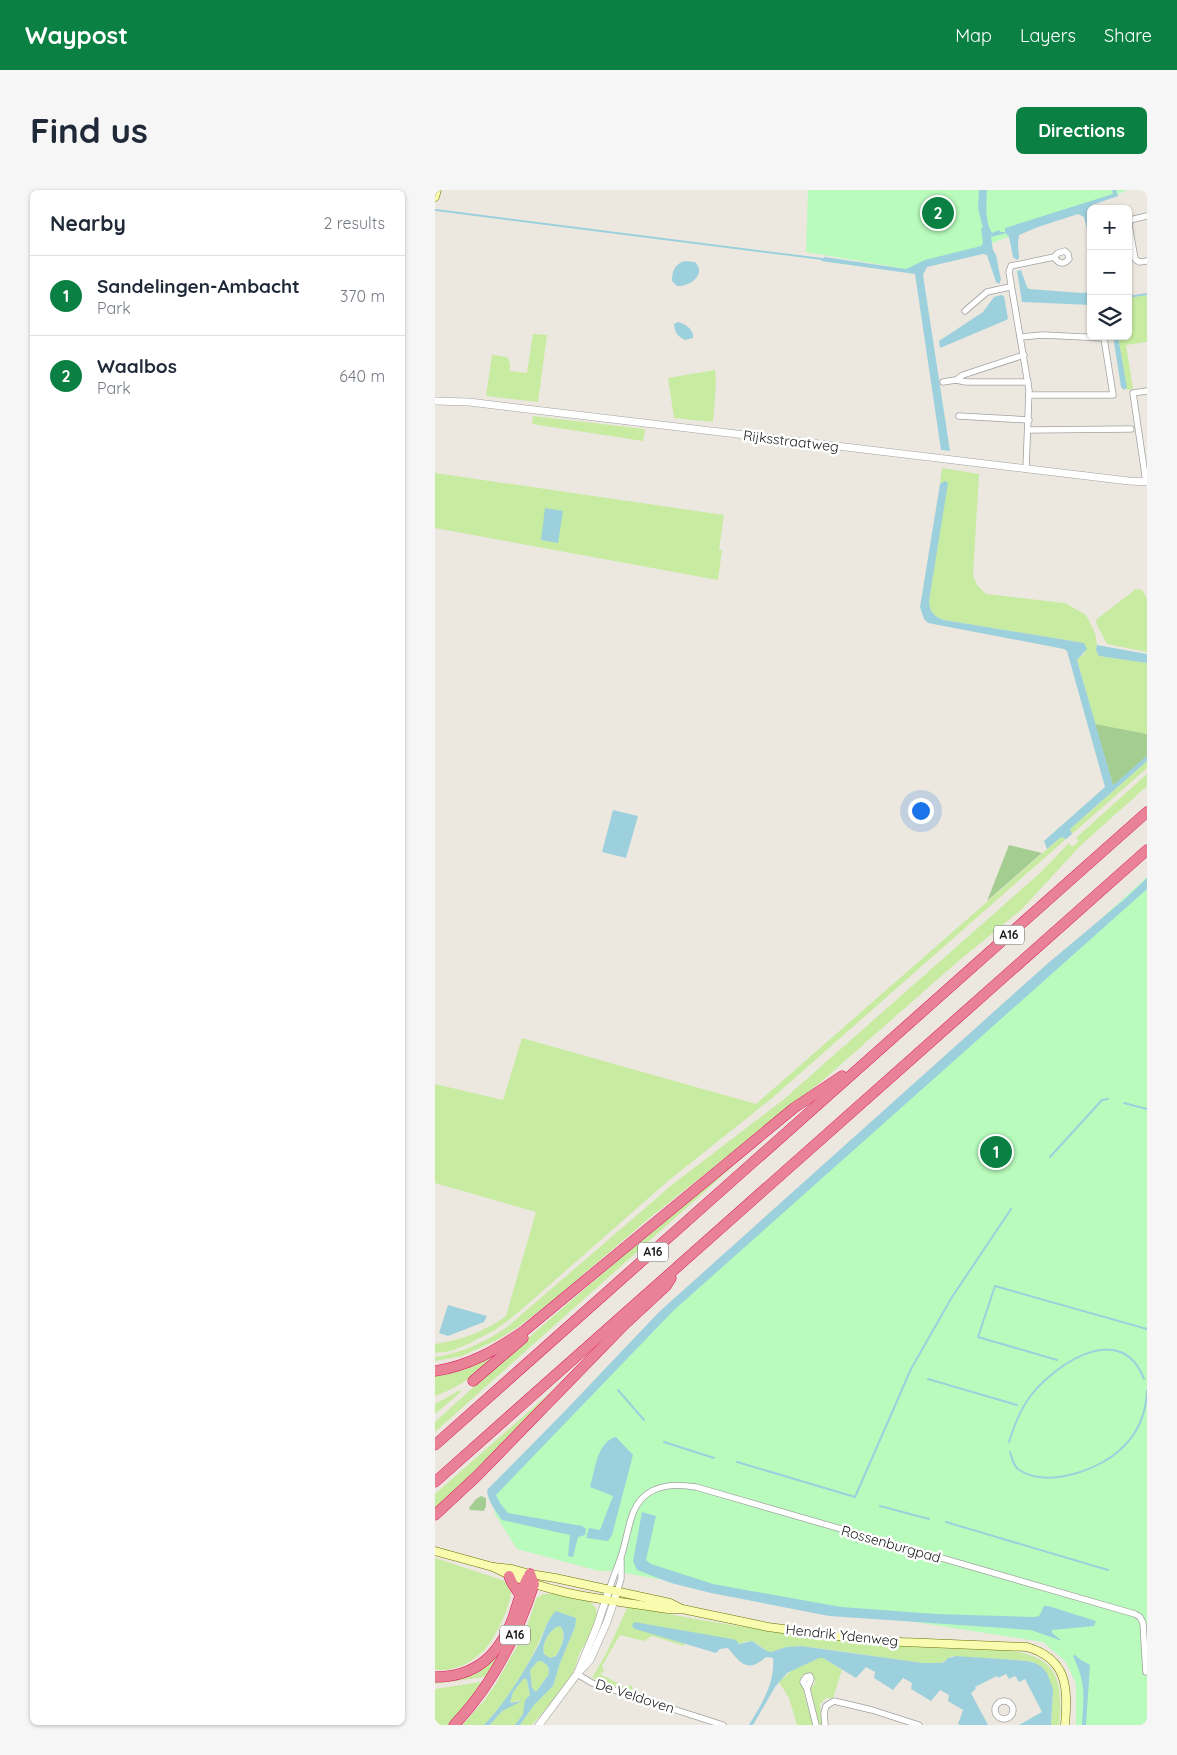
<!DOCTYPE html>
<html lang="en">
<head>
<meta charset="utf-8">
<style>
	:root { --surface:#fff; --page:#f6f6f7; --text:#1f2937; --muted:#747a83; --line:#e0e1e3; --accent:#0b8043 }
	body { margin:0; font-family:Quicksand,sans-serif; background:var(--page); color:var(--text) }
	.controls { position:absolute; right:15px; top:15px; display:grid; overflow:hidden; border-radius:8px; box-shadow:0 1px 4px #0004 }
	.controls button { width:45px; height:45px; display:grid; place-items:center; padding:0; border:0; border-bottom:1px solid var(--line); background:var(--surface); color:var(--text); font:25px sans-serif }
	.you { position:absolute; left:485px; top:620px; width:18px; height:18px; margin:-12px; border:4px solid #fff; border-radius:50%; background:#1a73e8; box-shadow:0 0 0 8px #1a73e833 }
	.badge { display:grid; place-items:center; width:32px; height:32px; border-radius:50%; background:var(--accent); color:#fff; font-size:16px; font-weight:700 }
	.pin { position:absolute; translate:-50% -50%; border:2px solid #fff; box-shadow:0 1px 5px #0006 }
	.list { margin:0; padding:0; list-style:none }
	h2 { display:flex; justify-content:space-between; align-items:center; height:65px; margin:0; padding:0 20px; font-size:21px }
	h2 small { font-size:16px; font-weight:400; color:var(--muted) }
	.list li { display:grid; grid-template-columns:32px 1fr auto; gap:15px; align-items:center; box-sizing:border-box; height:80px; padding:0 20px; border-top:1px solid var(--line) }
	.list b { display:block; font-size:19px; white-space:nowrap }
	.list p { margin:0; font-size:16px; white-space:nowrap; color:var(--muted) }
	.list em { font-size:16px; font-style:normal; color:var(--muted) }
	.icon { flex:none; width:28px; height:28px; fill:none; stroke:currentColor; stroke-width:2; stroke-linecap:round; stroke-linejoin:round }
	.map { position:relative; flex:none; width:712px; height:1535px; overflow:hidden; border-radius:8px }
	header { display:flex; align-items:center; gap:30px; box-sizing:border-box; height:70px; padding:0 25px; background:var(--accent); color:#fff }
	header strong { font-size:24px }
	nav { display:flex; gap:28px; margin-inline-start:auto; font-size:18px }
	.intro { display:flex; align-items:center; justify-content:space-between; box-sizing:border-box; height:120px; padding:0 30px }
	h1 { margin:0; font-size:35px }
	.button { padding:12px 22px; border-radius:8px; background:var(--accent); color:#fff; font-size:18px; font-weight:700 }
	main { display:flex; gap:30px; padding:0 30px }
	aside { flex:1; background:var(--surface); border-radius:8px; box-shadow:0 1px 4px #0004 }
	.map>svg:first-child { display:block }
	.grass { fill:#c7eba1 }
	.forest { fill:#a4ce91 }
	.park { fill:#b8fbbc }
	.water { fill:#9dd0dd; fill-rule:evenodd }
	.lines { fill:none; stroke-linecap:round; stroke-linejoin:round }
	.stream { stroke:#9dd0dd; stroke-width:2 }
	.minor-casing { stroke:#a1a1a1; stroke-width:7 }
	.tertiary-casing { stroke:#a1a1a1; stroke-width:8 }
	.secondary-casing { stroke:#687300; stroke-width:9 }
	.motorway-casing { stroke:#db1c61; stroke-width:11 }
	.minor { stroke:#fff; stroke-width:5.5 }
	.tertiary { stroke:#fff; stroke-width:7 }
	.secondary { stroke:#f9fcae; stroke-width:8 }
	.motorway { stroke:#e98297; stroke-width:10 }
	.labels { text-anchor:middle; stroke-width:5; stroke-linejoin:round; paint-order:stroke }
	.shield { fill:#fff; stroke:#5f5f5f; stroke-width:1 }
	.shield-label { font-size:12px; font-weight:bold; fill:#1a1a1a }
	.street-label { font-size:14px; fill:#1a1a1a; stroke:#fff }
</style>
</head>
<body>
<header>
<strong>Waypost</strong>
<nav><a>Map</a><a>Layers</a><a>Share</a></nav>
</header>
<div class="intro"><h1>Find us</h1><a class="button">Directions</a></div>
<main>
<aside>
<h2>Nearby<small>2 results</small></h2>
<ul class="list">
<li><span class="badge">1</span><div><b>Sandelingen-Ambacht</b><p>Park</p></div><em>370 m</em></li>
<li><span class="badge">2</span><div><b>Waalbos</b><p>Park</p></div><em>640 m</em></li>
</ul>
</aside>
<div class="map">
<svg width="712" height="1535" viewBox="0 0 712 1535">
	<rect width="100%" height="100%" fill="#ede8df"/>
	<g class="grass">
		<polygon points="712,105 712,152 691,155 698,199 692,200 683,146 693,146 693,108"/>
		<polygon points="98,144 112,145 103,212 51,206 57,165 72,167 75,173 75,181 92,183"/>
		<polygon points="280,180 281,194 278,232 239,228 233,188"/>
		<polygon points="98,226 210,239 208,251 97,234"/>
		<path d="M507 278 544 284 538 385 542 395 551 404 630 413 651 425 660 443 662 455 661 460 664 466 712 473V544L660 534 642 470 650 463 649 453 509 430C499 427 494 421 494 411L511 291 505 294Z"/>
		<polygon points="0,283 289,325 284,359 287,360 283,390 0,338"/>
		<polygon points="701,399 707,400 712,408 712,462 672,454 661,433 662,429"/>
		<polygon points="712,571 712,578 637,644 635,639"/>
		<path d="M712 584V596L644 657 587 719 521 773 387 891 212 1030 116 1112 83 1137 62 1150 27 1166 0 1171V1167C27 1163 50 1152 72 1137L238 994 348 910 605 683 634 653 637 657 644 651 641 648Z"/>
		<path d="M626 647 631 649 336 909 233 991 79 1126 60 1140 33 1154 16 1161 0 1163V1154C27 1150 49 1142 71 1126L101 1022 0 993V894L68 910 87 848 321 914Z"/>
		<path d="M343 936 0 1242V1232C111 1130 227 1032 343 936Z"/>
		<path d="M70 1158C47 1179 30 1195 0 1206V1183Z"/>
		<polygon points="126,1193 64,1258 0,1321 0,1304"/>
		<polygon points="25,1200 26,1202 0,1224 0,1214"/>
		<path d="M0 1368 70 1391C71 1393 74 1395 75 1397 80 1408 61 1445 54 1454 50 1460 45 1464 40 1468 29 1477 14 1481 0 1480Z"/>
		<polygon points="93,1398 55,1486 0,1494 0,1489 49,1475"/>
		<path d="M108 1404H118L151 1410C175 1421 154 1447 145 1462 142 1468 142 1474 139 1480 137 1485 133 1489 131 1493 120 1508 109 1521 97 1535H85L99 1515 118 1496 125 1473 140 1437 113 1431C99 1467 76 1506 49 1535H27L49 1511 60 1495 81 1458 94 1431 101 1409Z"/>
		<path d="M193 1416C302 1438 412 1455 523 1459 548 1460 588 1457 609 1472 628 1486 626 1514 624 1535H616L618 1499 600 1473 592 1471 517 1466 506 1473H488L375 1457H351L336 1462 332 1461 320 1452 313 1451 304 1454 297 1449 198 1438 249 1453V1456L217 1446 209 1451 185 1445 167 1476 169 1481 165 1484 190 1497 195 1495 198 1498 196 1501 157 1488 172 1462Z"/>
		<path d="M125 1436C132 1444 126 1457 121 1466L115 1468 109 1464C106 1454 115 1438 125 1436Z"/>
		<path d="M384 1468H388L407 1480 398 1508H391L385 1514 387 1535H384L375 1498 380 1494C381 1486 374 1483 367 1486L366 1492 378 1535H362L354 1508 344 1492 357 1480Z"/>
		<polygon points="103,1471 107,1471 113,1476 114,1484 101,1502 97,1498 95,1480"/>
		<polygon points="89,1488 92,1490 95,1505 88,1524 80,1535 55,1535 67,1521 86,1510 75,1513 78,1502"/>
		<polygon points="52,1491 15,1535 0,1535 0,1499"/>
	</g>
	<g class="forest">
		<polygon points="660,534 712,544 712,566 678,596"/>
		<polygon points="574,655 607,663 552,711"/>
		<polygon points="46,1306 51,1308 51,1316 49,1321 35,1320 34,1318 41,1309"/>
	</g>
	<g class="park">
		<polygon points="373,0 693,0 547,57 472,79 371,62"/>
		<polygon points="712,687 712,1535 641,1535 641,1494 631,1472 608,1452 422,1423 177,1381 164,1381 82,1359 60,1324 58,1300 232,1124"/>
	</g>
	<g class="water">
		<path d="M544 0H552C551 14 550 32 557 43L564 40 565 42H570V38L678 4 677 0H681L683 6 657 15 658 19H656V54L649 27 643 24 603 37 584 45 583 54 584 68 582 70 578 67 574 47 571 43 556 47 558 60 561 65 566 90 564 94 561 92 552 65 548 64 492 77 488 85 515 261 506 260 480 84 386 71 389 67 471 79 490 70 546 56 548 53 546 38H548L543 18Z"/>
		<path d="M250 71 260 72C272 84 255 97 242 96L237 91C237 82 239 74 250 71Z"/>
		<polygon points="586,80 592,97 594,99 647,103 656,102 656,115 587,112 582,81"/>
		<polygon points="566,105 569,106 573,129 569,131 505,158 504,151 548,122 559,107"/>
		<path d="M243 132C251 134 259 140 258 148L250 150C242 146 240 143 239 134Z"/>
		<polygon points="678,146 683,146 692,198 689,200 686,197"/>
		<path d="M510 291 513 293 512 299 494 411C494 421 499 427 509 430L649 453 652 459 642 470 678 595 712 566V571L635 639 637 644 631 649 626 647 612 659 609 651 670 597 632 461 629 459 493 433 489 429 485 417 505 294Z"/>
		<polygon points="110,318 128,321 123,353 106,350"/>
		<polygon points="662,455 712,464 712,473 664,466 661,460"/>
		<polygon points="178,620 203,626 191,668 167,662"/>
		<path d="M712 688V699L238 1121 61 1305 65 1313 73 1323 147 1336 151 1339 150 1345 143 1347 138 1367 133 1366 135 1345 67 1330C60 1320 53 1312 52 1300L127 1224 224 1122 612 774 691 708Z"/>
		<polygon points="13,1115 52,1126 49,1132 13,1146 4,1143"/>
		<path d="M181 1247 198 1265 177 1345 173 1351 151 1348 154 1338 165 1340 178 1306 155 1297C160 1281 162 1251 181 1247Z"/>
		<polygon points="207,1322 221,1326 211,1370 216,1374 278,1394 406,1417 501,1424 600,1427 604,1426 609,1416 613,1416 661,1431 659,1436 617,1440 617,1443 626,1450 624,1450 596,1440 394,1426 276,1403 236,1393 202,1380 198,1371"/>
		<path d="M121 1421 141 1428 140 1437 125 1473 118 1496 99 1515 85 1535H80L88 1524 90 1510 95 1505 92 1490 89 1488 78 1502 75 1513 87 1511 67 1521 55 1535H49C70 1513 87 1485 102 1458 109 1446 110 1431 121 1421ZM125 1436C133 1444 126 1457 121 1466L115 1468 109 1464C106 1454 115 1438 125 1436ZM103 1471H107L113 1476 114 1484 101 1502 97 1498 95 1480Z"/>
		<path d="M199 1432 297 1449 301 1450 304 1454 317 1451 332 1461 336 1462 351 1457 366 1456 488 1473H506L509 1472 513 1468 521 1466 592 1471 600 1473 607 1477 612 1483 618 1499 616 1535H584L607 1522 590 1489 584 1492 580 1486 574 1489 571 1484 563 1488 562 1486 540 1497 541 1499 536 1503 553 1535H525L523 1534 528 1520 513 1511 514 1505 505 1500 496 1511 476 1499 477 1493 468 1488 458 1500 439 1488 440 1482 431 1477 421 1488 388 1468H384L352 1483 340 1497 318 1535H314C327 1513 340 1494 338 1468L331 1467C312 1483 306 1474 293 1458L285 1459 281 1463 200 1439 197 1436Z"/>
		<path d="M640 1465 646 1470 655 1475 651 1535H647C649 1506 651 1493 638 1466Z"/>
	</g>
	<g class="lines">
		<g class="stream">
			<polyline points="1,20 387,69"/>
			<polyline points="693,107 712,104"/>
			<polyline points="689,913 712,919"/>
			<polyline points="615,967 667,910 673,909"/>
			<polyline points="622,1170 543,1147 560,1096 712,1139"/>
			<polyline points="493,1189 582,1215"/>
			<polyline points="183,1200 209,1230"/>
			<polyline points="229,1252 279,1268"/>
			<path d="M574 1252C579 1235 586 1218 597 1204 624 1171 687 1131 709 1189"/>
			<path d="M575 1262C577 1268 578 1275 583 1279 611 1300 668 1279 689 1256 704 1241 711 1222 712 1201"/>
			<polyline points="302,1272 420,1307 476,1179 517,1107 576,1019"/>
			<polyline points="445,1316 494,1329"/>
			<polyline points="511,1332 673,1380"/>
		</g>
		<defs>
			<g id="minor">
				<polyline points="712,26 695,30 694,35 700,69 704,72 712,71"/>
				<polyline points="530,121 552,102 575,97"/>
				<polyline points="585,147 608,145 669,148 678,205 594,205"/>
				<polyline points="521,190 528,185 589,165"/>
				<polyline points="508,192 521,190 531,192 593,192"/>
				<polyline points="524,226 594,230"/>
				<polyline points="594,240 696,239"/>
				<path d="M591 279 594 200 574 82 576 76 619 67 623 63 630 61 633 64 634 69C628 76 623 73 619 67"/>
				<polyline points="711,292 698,203 712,201"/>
				<path d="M174 1400C178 1388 182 1378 186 1367 190 1355 192 1342 196 1329 205 1297 231 1292 261 1297L700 1424 705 1427 708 1433 711 1482"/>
				<polyline points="182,1402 186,1389 186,1370"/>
				<polyline points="142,1484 157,1493 288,1535"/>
				<polyline points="372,1499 376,1489 375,1486 371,1487 368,1492 372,1499 381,1535"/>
				<circle cx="569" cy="1520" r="9"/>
				<polyline points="390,1535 389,1523 391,1516 399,1511 437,1520 484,1535"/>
			</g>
			<g id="tertiary">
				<polyline points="0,211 34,212 694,291 712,292"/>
				<polyline points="143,1482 162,1436 174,1400"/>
				<polyline points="104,1535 142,1484 155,1470 172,1432 182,1402"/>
			</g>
			<g id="secondary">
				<polyline points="0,7 2,0"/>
				<polyline points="0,1361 58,1377 77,1379 95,1384 120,1388 235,1413 245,1418"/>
				<path d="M58 1377C111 1405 175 1410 233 1419H247L333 1437 393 1445 467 1452 592 1457C633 1469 633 1498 630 1535"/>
			</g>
			<g id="motorway">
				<path d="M0 1181C34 1176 61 1160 89 1141L359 918 407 886"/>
				<polyline points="38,1191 88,1148"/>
				<polyline points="0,1255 712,622"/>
				<polyline points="0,1292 712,660"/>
				<polyline points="0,1325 42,1286 189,1135 231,1096 236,1088"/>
				<polyline points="74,1386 77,1393 85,1405"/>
				<path d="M0 1487C41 1487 64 1465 78 1428 83 1413 86 1398 95 1384"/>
				<path d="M19 1535C58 1495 82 1446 99 1394L95 1384"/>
			</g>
		</defs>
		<use href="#minor" class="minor-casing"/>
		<use href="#tertiary" class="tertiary-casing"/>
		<use href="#secondary" class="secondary-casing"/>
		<use href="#motorway" class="motorway-casing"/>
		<use href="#minor" class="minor"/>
		<use href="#tertiary" class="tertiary"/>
		<use href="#secondary" class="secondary"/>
		<use href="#motorway" class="motorway"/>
	</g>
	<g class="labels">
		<g class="shield">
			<rect x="559" y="735.5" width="30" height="19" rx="4"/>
			<rect x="203" y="1052.5" width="30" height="19" rx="4"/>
			<rect x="65" y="1435.5" width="30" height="19" rx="4"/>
		</g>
		<g class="shield-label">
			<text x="574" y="749">A16</text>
			<text x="218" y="1066">A16</text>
			<text x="80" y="1449">A16</text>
		</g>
		<g class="street-label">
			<text transform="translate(356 251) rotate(7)" y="5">Rijksstraatweg</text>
			<text transform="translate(456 1354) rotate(16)" y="5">Rossenburgpad</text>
			<text transform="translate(407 1445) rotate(6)" y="5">Hendrik Ydenweg</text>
			<text transform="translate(200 1506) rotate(18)" y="5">De Veldoven</text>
		</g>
	</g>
</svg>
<div class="controls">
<button>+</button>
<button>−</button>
<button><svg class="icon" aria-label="layers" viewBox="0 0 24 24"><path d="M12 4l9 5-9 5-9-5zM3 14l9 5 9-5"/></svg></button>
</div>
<div class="you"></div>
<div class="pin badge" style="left:561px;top:962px">1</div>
<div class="pin badge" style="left:503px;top:23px">2</div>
</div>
</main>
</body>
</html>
